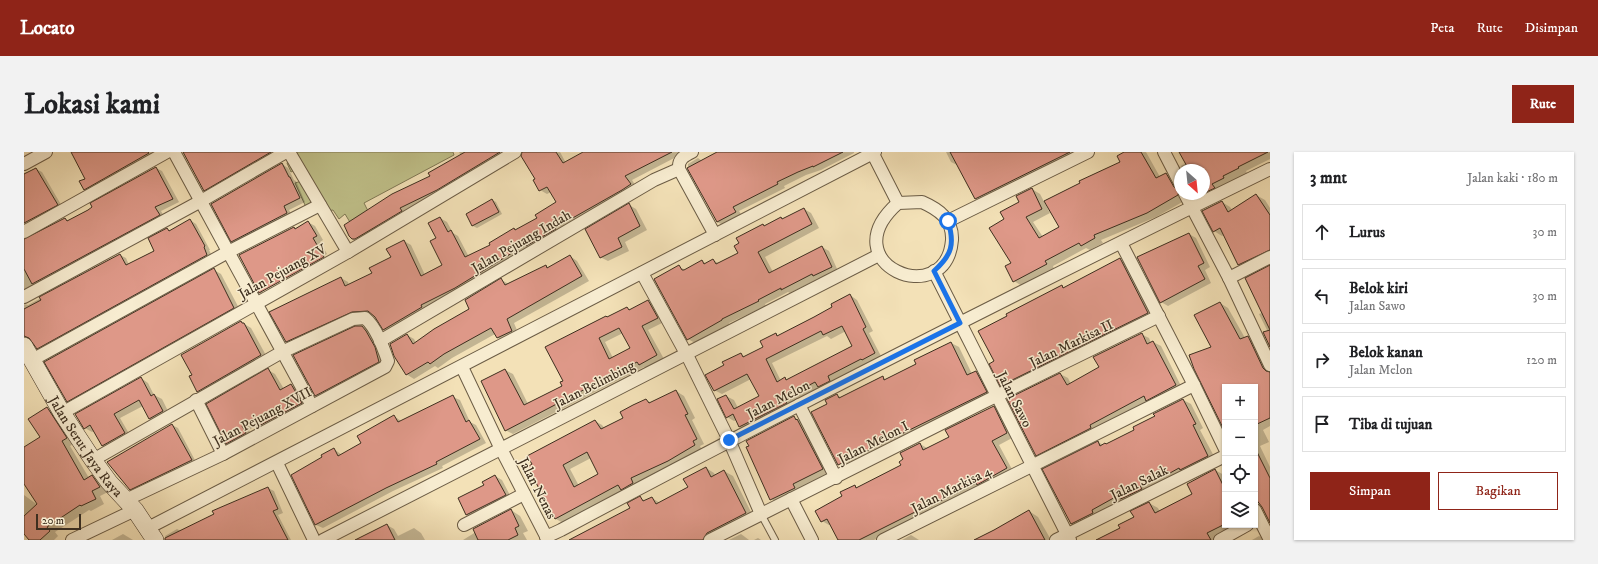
<!DOCTYPE html>
<html lang="id">
<head>
<meta charset="utf-8">
<style>
	:root { --surface:#fff; --page:#f2f2f2; --text:#202124; --muted:#757577; --line:#e0e0e0; --accent:#8f2418 }
	body { margin:0; font-family:"IM FELL DW Pica",serif; background:var(--page); color:var(--text) }
	.controls { position:absolute; right:12px; bottom:12px; display:grid; overflow:hidden; border-radius:0px; box-shadow:0 1px 3px #0004 }
	.controls button { width:36px; height:36px; display:grid; place-items:center; padding:0; border:0; border-bottom:1px solid var(--line); background:var(--surface); color:var(--text); font:20px sans-serif }
	.compass { position:absolute; left:1150px; top:12px; width:36px; height:36px; border-radius:50%; background:var(--surface); box-shadow:0 1px 3px #0004; rotate:153deg }
	.scale { position:absolute; left:12px; bottom:10px; width:45px; box-sizing:border-box; padding-left:4px; border:2px solid #3e2f1f; border-top:0; font-size:11px; line-height:14px; white-space:nowrap; color:#3e2f1f; -webkit-text-stroke:3px #f7ecd0; paint-order:stroke }
	.stop { position:absolute; width:12px; height:12px; margin:-9px; border:3px solid #1a73e8; border-radius:50%; background:#fff }
	.stop.end { background:#1a73e8; border-color:#fff; box-shadow:0 1px 4px #0008 }
	.list { margin:0; padding:0; list-style:none }
	h2 { display:flex; justify-content:space-between; align-items:center; height:52px; margin:0; padding:0 16px; font-size:17px }
	h2 small { font-size:13px; font-weight:400; color:var(--muted) }
	.list li { display:grid; grid-template-columns:26px 1fr auto; gap:12px; align-items:center; box-sizing:border-box; height:56px; margin:0 8px 8px; padding:0 8px; border:1px solid var(--line); border-radius:0px }
	.list b { display:block; font-size:15px; white-space:nowrap }
	.list p { margin:0; font-size:13px; white-space:nowrap; color:var(--muted) }
	.list em { font-size:13px; font-style:normal; color:var(--muted) }
	.actions { display:flex; gap:8px; padding:12px 16px }
	.actions a { flex:1; padding:9px 0; border:1px solid var(--accent); border-radius:0px; text-align:center; font-size:14px; color:var(--accent) }
	.actions .main { background:var(--accent); color:#fff }
	.icon { flex:none; width:22px; height:22px; fill:none; stroke:currentColor; stroke-width:2; stroke-linecap:round; stroke-linejoin:round }
	.map { position:relative; flex:none; width:1246px; height:388px; overflow:hidden; border-radius:0px }
	header { display:flex; align-items:center; gap:24px; box-sizing:border-box; height:56px; padding:0 20px; background:var(--accent); color:#fff }
	header strong { font-size:19px }
	nav { display:flex; gap:22px; margin-inline-start:auto; font-size:14px }
	.intro { display:flex; align-items:center; justify-content:space-between; box-sizing:border-box; height:96px; padding:0 24px }
	h1 { margin:0; font-size:28px }
	.button { padding:10px 18px; border-radius:0px; background:var(--accent); color:#fff; font-size:14px; font-weight:700 }
	main { display:flex; gap:24px; padding:0 24px }
	aside { flex:1; background:var(--surface); border-radius:0px; box-shadow:0 1px 3px #0004 }
	.map>svg:first-child { display:block }
	.green { fill:#c0c18a; stroke:#7f7854 }
	.shadow { fill:#0003; fill-rule:evenodd }
	.building { fill:#de9888; stroke:#3e2f1f; fill-rule:evenodd }
	.lines { fill:none; stroke-linecap:round; stroke-linejoin:round }
	.lane-casing { stroke:#6b5c45; stroke-width:8 }
	.street-casing { stroke:#6b5c45; stroke-width:14 }
	.secondary-casing { stroke:#3e2f1f; stroke-width:18 }
	.lane { stroke:#f7ecd0; stroke-width:6 }
	.street { stroke:#f7ecd0; stroke-width:12 }
	.secondary { stroke:#f7ecd0; stroke-width:17 }
	.route { stroke:#1a73e8; stroke-width:5 }
	.labels { text-anchor:middle; stroke-width:3; stroke-linejoin:round; paint-order:stroke }
	.street-label { font-size:14px; fill:#3e2f1f; stroke:#f7ecd0 }
</style>
</head>
<body>
<header>
<strong>Locato</strong>
<nav><a>Peta</a><a>Rute</a><a>Disimpan</a></nav>
</header>
<div class="intro"><h1>Lokasi kami</h1><a class="button">Rute</a></div>
<main>
<div class="map">
<svg width="1246" height="388" viewBox="0 0 1246 388">
	<rect width="100%" height="100%" fill="#f3e1b7"/>
	<filter id="stains"><feTurbulence type="fractalNoise" baseFrequency=".005" numOctaves="4"/><feColorMatrix values="0 0 0 0 .2 0 0 0 0 .09 0 0 0 0 .02 0 0 0 .5 -.17"/></filter>
	<radialGradient id="worn" r=".72"><stop offset=".6" stop-color="#630" stop-opacity="0"/><stop offset="1" stop-color="#630" stop-opacity=".3"/></radialGradient>
	<polygon class="green" points="272,0 429,0 430,3 340,51 355,81 338,90 321,62 315,67 309,58 293,61 286,64 271,31 281,28 273,17 267,20 263,11"/>
	<g class="shadow">
		<polygon points="48,0 128,0 131,5 67,41 60,37 62,27"/>
		<polygon points="159,0 261,0 188,42 180,38"/>
		<polygon points="435,0 491,0 336,92 329,88 321,73 407,25 437,3"/>
		<polygon points="499,0 536,0 542,11 561,0 666,0 656,3 608,28 613,36 367,182 360,178 349,163 336,163 270,193 262,189 317,126 324,130 325,133 349,121 368,106 380,89 387,93 401,123 420,113 413,87 416,66 423,70 429,81 434,84 445,105 467,93 490,77 492,78 514,66 533,51 527,40 523,42 516,38"/>
		<polygon points="695,0 830,0 830,1 797,18 782,23 760,34 761,36 715,59 718,64 701,74 693,70 664,15 664,12 674,6 678,9"/>
		<polygon points="922,0 1051,0 962,52 952,46 935,14 927,10"/>
		<polygon points="1102,0 1122,0 1136,25 1142,22 1150,27 1156,37 1156,42 1162,48 1132,65 1077,88 1079,91 1066,98 1062,96 1029,114 1030,117 998,134 990,129 988,111 981,68 1008,37 1016,42 1026,61 1009,70 1019,85 1036,76 1097,10"/>
		<polygon points="1156,0 1246,0 1246,7 1222,19 1223,21 1196,36 1180,49 1172,45 1171,42 1180,42 1180,18 1159,18 1157,14 1163,11"/>
		<polygon points="258,12 264,16 270,28 272,29 281,50 265,58 269,65 214,93 208,89"/>
		<polygon points="132,16 138,19 155,50 137,59 141,66 0,146 0,87 41,67 45,69 70,56"/>
		<polygon points="12,17 18,20 39,56 0,81 0,21 6,20"/>
		<polygon points="1232,43 1241,48 1246,56 1246,105 1223,117 1215,112 1200,83 1198,84 1190,79 1198,50 1206,55 1208,58"/>
		<polygon points="468,48 472,50 478,62 453,76 449,74 443,62"/>
		<polygon points="605,53 612,57 623,78 601,90 605,99 584,109 576,105"/>
		<polygon points="780,57 787,61 795,76 741,105 749,120 798,95 805,99 814,119 797,127 795,126 766,141 764,140 741,152 742,154 705,171 705,172 671,191 664,187 655,115 662,118 678,109 683,112 689,108 696,112 715,101 740,75 757,66 760,67"/>
		<polygon points="166,68 172,72 186,98 185,98 189,106 20,199 14,196 8,188 0,185 0,152 4,153 96,103 102,106 105,113 132,99 143,77 147,79"/>
		<polygon points="284,70 291,74 299,88 296,90 303,102 238,138 238,141 304,104 307,109 243,145 236,141 216,103 270,76 272,77"/>
		<polygon points="1165,82 1172,86 1186,115 1181,118 1187,131 1144,154 1137,150"/>
		<polygon points="546,104 553,109 565,129 490,171 495,183 481,190 474,186 471,182 428,206 414,216 411,214 390,227 382,222 383,183 390,187 392,191 447,157 477,128 485,132 522,114 525,116"/>
		<polygon points="1096,108 1104,112 1132,165 985,237 977,233 972,210 1038,135 1041,136"/>
		<polygon points="1246,115 1246,193 1244,180 1235,162 1238,161"/>
		<polygon points="190,118 197,122 217,160 51,253 44,249"/>
		<path d="M826 143 833 148 849 179 845 181 858 206 846 212 844 211 810 228 813 233 802 238 796 235 777 245 723 279 716 275 713 268 710 269 703 265 702 244 710 248 714 256 736 245 727 227 698 242 690 238 701 213 717 202 721 205 740 195 752 182 755 184 810 155ZM822 179 830 195 764 228 761 227 757 229 748 211 803 184 807 187Z"/>
		<path d="M624 149 631 153 640 170 624 178 640 207 623 216 620 215 489 282 481 278V218L489 222 504 252 539 235 540 229 584 166 603 156 607 158ZM599 181 607 197 589 206 581 190Z"/>
		<polygon points="1196,151 1204,156 1221,186 1224,186 1233,190 1246,219 1246,274 1239,278 1245,290 1236,294 1246,315 1246,370 1231,342 1231,235 1201,235 1201,278 1189,196"/>
		<polygon points="217,170 227,176 244,207 181,244 174,239 169,223"/>
		<polygon points="338,175 346,179 362,214 299,248 292,243"/>
		<polygon points="1117,182 1125,186 1127,191 1129,190 1137,194 1159,238 1020,307 1012,303 1036,222 1044,226 1047,232 1076,215"/>
		<polygon points="927,191 935,195 948,222 952,220 960,225 970,245 823,317 815,312 804,252 813,243 818,246 859,225 862,228 893,212"/>
		<polygon points="244,218 251,222 260,237 267,233 274,237 284,255 241,278 233,273 225,278 228,285 210,295 203,291"/>
		<polygon points="117,226 124,231 130,243 138,247 146,263 133,271 126,267 119,254 96,266 107,285 85,298 78,294 70,279 68,280 61,276"/>
		<path d="M652 239 660 244 671 266 668 268 680 292 676 294 678 298 605 342 599 338 539 371 532 367 513 330 509 328 503 316 571 269 578 273 581 277 600 267 622 248 628 251ZM567 306 575 323 555 334 546 317Z"/>
		<polygon points="429,245 436,248 446,270 452,273 462,291 418,314 419,316 369,339 299,376 292,373 268,323 300,305 310,297 318,303 339,292 370,264 377,269"/>
		<polygon points="1159,248 1167,252 1179,276 1176,278 1192,308 1055,376 1047,372 1074,290 1079,293 1082,293 1111,278"/>
		<polygon points="970,255 977,259 990,285 975,293 990,321 850,388 815,388 807,372 805,373 798,369 819,344 831,334 834,336 878,313 896,292 903,296 926,286"/>
		<polygon points="23,256 32,262 51,291 46,294 65,326 68,324 77,329 84,340 76,344 80,352 67,359 65,358 31,380 34,384 30,388 7,388 0,381 0,343 15,354 0,331 0,297 17,286"/>
		<polygon points="770,265 781,272 806,321 755,351 747,347"/>
		<polygon points="148,273 154,276 173,312 112,340 107,337"/>
		<polygon points="682,316 690,321 691,323 700,319 709,324 730,366 689,388 547,388 607,356 616,346 622,349 628,346 636,351 665,336"/>
		<polygon points="1191,318 1200,323 1201,326 1201,373 1215,373 1192,388 1089,388 1097,376 1111,366 1125,351 1134,356 1136,360 1169,343"/>
		<polygon points="471,324 478,328 488,347 450,367 443,363 435,346 461,334"/>
		<polygon points="244,336 250,339 259,361 254,363 267,388 143,388 141,384 153,377 157,379"/>
		<polygon points="487,358 496,364 504,379 499,381 503,388 439,388"/>
		<polygon points="1005,359 1014,365 1027,388 952,388"/>
		<polygon points="363,373 370,377 374,384 390,376 397,381 401,388 342,388"/>
		<polygon points="99,382 109,388 88,388"/>
		<polygon points="717,382 725,388 705,388"/>
		<polygon points="887,383 895,388 878,388"/>
		<polygon points="1235,384 1242,388 1228,388"/>
		<polygon points="734,386 737,388 730,388"/>
	</g>
	<g class="building">
		<polygon points="47,0 124,0 125,1 60,38 55,29 61,27"/>
		<polygon points="159,0 247,0 180,39"/>
		<polygon points="441,0 476,0 413,38 376,56 378,59 331,87 328,87 325,84 320,73 368,42 406,24 404,21"/>
		<polygon points="498,0 532,0 539,11 559,0 648,0 601,24 607,32 598,38 531,76 532,77 502,94 501,93 431,136 397,153 398,155 359,178 351,165 344,159 328,160 262,190 245,160 317,125 321,134 348,121 345,116 367,105 362,97 380,88 397,124 418,113 406,89 412,86 404,71 416,65 424,80 427,78 441,105 466,93 465,91 490,76 491,78 513,66 511,63 532,50 523,35 515,39 509,28 511,27 497,4"/>
		<polygon points="693,0 819,0 789,15 789,14 774,20 753,30 754,32 709,55 712,60 693,70 663,16"/>
		<polygon points="926,0 1046,0 951,47"/>
		<polygon points="1100,0 1117,0 1132,26 1142,21 1150,35 1155,38 1154,43 1123,61 1070,83 1071,86 1057,94 1055,91 1021,109 1023,112 989,130 981,114 987,111 965,76 980,67 976,60 995,50 992,44 1008,36 1018,57 1002,65 1015,86 1035,75 1020,49 1056,31 1055,29 1096,10 1093,4"/>
		<polygon points="1155,0 1244,0 1214,15 1215,16 1199,24 1200,26 1188,32 1191,36 1180,41 1180,18 1165,18"/>
		<polygon points="258,11 265,25 266,25 276,46 260,54 263,61 207,90 187,52"/>
		<polygon points="132,15 149,47 131,55 136,63 8,132 0,117 0,87 41,66 43,69 64,58 68,55 66,51"/>
		<polygon points="12,16 34,53 0,71 0,22"/>
		<polygon points="1232,42 1246,63 1246,98 1214,113 1196,76 1189,80 1178,59 1198,49 1204,60"/>
		<polygon points="468,47 475,60 448,74 442,62"/>
		<polygon points="605,51 616,74 594,86 598,95 576,106 561,77"/>
		<polygon points="780,56 788,72 734,100 745,121 798,94 808,115 789,124 788,122 757,138 757,136 734,148 735,149 698,167 698,168 663,188 630,127 655,113 658,118 660,118 678,108 680,112 689,107 692,112 714,101 710,94 715,91 712,86 739,72 740,74 757,65 758,67"/>
		<polygon points="166,67 181,94 180,95 183,103 13,197 5,186 0,184 0,157 17,148 15,145 96,102 102,113 130,99 124,86 143,76 145,79"/>
		<polygon points="284,69 293,84 289,86 300,105 235,141 215,103 270,75 271,77"/>
		<polygon points="1165,81 1180,111 1174,114 1181,127 1136,151 1113,105"/>
		<polygon points="546,103 558,124 483,167 488,179 473,186 467,176 420,202 406,212 404,210 382,223 370,204 366,192 383,182 389,192 410,177 445,157 441,148 477,126 481,133 522,113 523,116"/>
		<polygon points="1096,106 1124,161 976,234 965,212 970,209 954,179 983,164 982,162 1038,133 1039,136"/>
		<polygon points="1246,113 1246,195 1239,180 1246,178 1221,126"/>
		<polygon points="190,116 210,156 43,250 20,210"/>
		<path d="M826 142 842 175 839 177 851 201 838 208 837 207 804 224 806 229 794 235 791 230 769 242 760 247 763 251 715 275 709 262 702 266 693 247 702 243 710 257 735 244 723 222 690 239 681 223 700 213 698 210 717 201 719 205 739 195 736 189 752 181 753 184 790 165 808 155 807 152ZM818 174 828 194 762 228 761 225 753 230 742 207 797 179 799 183Z"/>
		<path d="M624 148 634 166 618 174 633 203 615 213 613 210 481 279 457 229 481 217 500 253 538 234 536 230 539 229 521 195 582 164 583 165 603 155 605 158ZM595 176 606 196 585 207 575 186Z"/>
		<polygon points="1196,150 1216,187 1224,184 1239,216 1242,219 1246,220 1246,266 1231,273 1231,235 1201,235 1201,280 1170,217 1165,203 1187,195 1170,163"/>
		<polygon points="217,169 218,171 220,171 237,203 173,240 165,224 168,223 157,203"/>
		<polygon points="331,174 338,174 342,179 351,195 355,210 291,244 269,203"/>
		<polygon points="1118,181 1123,192 1129,189 1152,233 1122,249 1120,244 1066,273 1067,276 1012,304 983,247 1036,221 1043,233 1075,215 1069,205"/>
		<polygon points="927,190 943,223 952,219 963,240 814,313 787,260 803,252 801,248 813,242 815,246 859,224 860,228 892,212 890,208"/>
		<polygon points="244,216 256,238 267,232 278,251 233,275 229,268 218,274 222,281 202,292 182,252"/>
		<polygon points="117,225 127,244 130,242 139,259 125,267 115,248 90,262 101,281 78,294 66,273 60,277 51,262"/>
		<path d="M652 238 664 262 661 263 673 287 669 289 671 293 644 309 607 326 609 331 597 338 594 333 531 367 510 327 508 328 502 316 508 312 503 304 571 268 577 277 599 266 596 260 609 253 622 247 625 251ZM563 300 574 322 550 335 539 313Z"/>
		<polygon points="429,243 442,270 445,268 456,287 412,310 413,312 362,336 291,373 267,323 298,305 297,303 310,296 314,304 337,291 333,284 370,263 374,270"/>
		<polygon points="1159,247 1172,272 1169,273 1184,304 1156,318 1155,316 1146,321 1144,319 1116,334 1118,337 1099,346 1096,347 1095,343 1068,358 1069,361 1047,372 1018,317 1074,289 1076,294 1081,291 1082,292 1110,278 1109,275 1131,264 1129,262"/>
		<polygon points="970,254 983,281 968,289 983,316 953,333 952,331 916,349 915,348 835,388 814,388 803,367 797,370 791,359 818,344 816,340 831,333 832,336 877,313 875,310 879,307 876,301 896,291 899,298 925,285 921,278"/>
		<polygon points="23,255 43,286 38,289 60,328 68,323 76,335 68,339 72,347 57,354 56,353 23,375 26,379 16,388 5,388 0,382 0,364 13,352 0,332 0,295 16,285 4,267"/>
		<polygon points="770,264 772,268 773,267 799,317 769,332 771,336 746,348 722,295 725,294 722,289"/>
		<polygon points="148,272 168,308 106,338 83,310"/>
		<polygon points="1231,296 1246,326 1246,371 1238,355 1231,346"/>
		<polygon points="682,315 687,325 700,318 722,361 683,381 679,388 545,388 606,356 603,351 616,344 619,349 628,345 632,352 664,335 659,327"/>
		<polygon points="1191,317 1201,337 1201,372 1183,381 1187,388 1072,388 1096,376 1094,373 1110,365 1106,359 1125,350 1131,361 1168,342 1163,332"/>
		<polygon points="471,323 482,343 442,363 434,346 460,333 458,330"/>
		<polygon points="244,335 254,357 249,359 264,388 141,388 141,386 190,362 188,359"/>
		<polygon points="487,357 495,374 491,376 494,383 484,388 454,388 449,377"/>
		<polygon points="1005,358 1021,388 950,388 970,378"/>
		<polygon points="363,372 371,388 331,388"/>
	</g>
	<g class="lines">
		<defs>
			<polyline id="lane" points="737,362 751,388"/>
			<g id="street">
				<polyline points="150,0 288,254"/>
				<polyline points="265,0 324,100"/>
				<path d="M668 0C660 4 654 7 655 17L691 83"/>
				<polyline points="848,0 874,51"/>
				<polyline points="1140,0 1156,31"/>
				<polyline points="0,12 22,0"/>
				<polyline points="1161,42 1205,126 1246,213"/>
				<path d="M898 50C914 57 929 67 928 88 922 160 805 112 874 51Z"/>
				<polyline points="924,69 1064,0"/>
				<polyline points="0,80 143,0"/>
				<polyline points="1097,91 1170,233 1201,297"/>
				<polyline points="910,119 1046,388"/>
				<polyline points="618,121 665,207 705,288 737,362"/>
				<polyline points="1205,126 1246,105"/>
				<polyline points="0,145 177,49 262,0"/>
				<polyline points="356,189 630,28 655,17"/>
				<polyline points="8,208 204,100 296,53"/>
				<polyline points="438,215 475,293 524,388"/>
				<polyline points="172,248 199,302"/>
				<polyline points="775,253 812,326"/>
				<polyline points="38,261 324,100 491,0"/>
				<path d="M69 308 258 200 329 167 341 166C352 175 359 195 364 209L361 215 199 302 106 346 103 350"/>
				<polyline points="253,311 290,388"/>
				<polyline points="767,347 788,388"/>
				<polyline points="1231,358 1246,388"/>
				<polyline points="440,373 500,342"/>
				<polyline points="124,376 851,0"/>
				<path d="M522 385 537 378C771 253 1008 133 1246 17"/>
				<polyline points="48,388 111,358"/>
				<polyline points="299,388 855,103"/>
				<polyline points="686,388 958,251 1135,164"/>
				<polyline points="859,388 1170,233"/>
				<polyline points="1032,388 1201,304"/>
				<polyline points="1196,388 1223,373"/>
			</g>
			<g id="secondary">
				<path id="s1" d="M0 194 38 261 69 308 85 330 111 358 131 388"/>
			</g>
		</defs>
		<use href="#lane" class="lane-casing"/>
		<use href="#street" class="street-casing"/>
		<use href="#secondary" class="secondary-casing"/>
		<use href="#lane" class="lane"/>
		<use href="#street" class="street"/>
		<use href="#secondary" class="secondary"/>
	</g>
	<g class="lines">
		<path class="route" d="M705 288 936 171 910 119C928 103 931 92 924 69"/>
	</g>
	<g class="labels">
		<g class="street-label">
			<text transform="translate(497 89) rotate(-30)" y="5">Jalan Pejuang Indah</text>
			<text transform="translate(258 119) rotate(-29)" y="5">Jalan Pejuang XV</text>
			<text transform="translate(1047 191) rotate(-26)" y="5">Jalan Markisa II</text>
			<text transform="translate(570 232) rotate(-27)" y="5">Jalan Belimbing</text>
			<text transform="translate(754 247) rotate(-27)" y="5">Jalan Melon</text>
			<text transform="translate(991 247) rotate(63)" y="5">Jalan Sawo</text>
			<text transform="translate(238 264) rotate(-28)" y="5">Jalan Pejuang XVII</text>
			<text transform="translate(849 290) rotate(-27)" y="5">Jalan Melon I</text>
			<text dy="5" stroke="none"><textPath href="#s1" startOffset="118">Jalan Serut Jaya Raya</textPath></text>
			<text transform="translate(1115 330) rotate(-26)" y="5">Jalan Salak</text>
			<text transform="translate(514 336) rotate(63)" y="5">Jalan Nenas</text>
			<text transform="translate(927 337) rotate(-27)" y="5">Jalan Markisa 4</text>
		</g>
	</g>
	<rect width="100%" height="100%" filter="url(#stains)"/>
	<rect width="100%" height="100%" fill="url(#worn)"/>
</svg>
<div class="controls">
<button>+</button>
<button>−</button>
<button><svg class="icon" aria-label="locate" viewBox="0 0 24 24"><circle cx="12" cy="12" r="6"/><path d="M12 2v4M12 18v4M2 12h4M18 12h4"/></svg></button>
<button><svg class="icon" aria-label="layers" viewBox="0 0 24 24"><path d="M12 4l9 5-9 5-9-5zM3 14l9 5 9-5"/></svg></button>
</div>
<svg class="compass" viewBox="-18 -18 36 36"><path d="M0-13l5 13h-10z" fill="#e53935"/><path d="M0 13l5-13h-10z" fill="#757577"/></svg>
<div class="scale">20 m</div>
<div class="stop" style="left:924px;top:69px"></div>
<div class="stop end" style="left:705px;top:288px"></div>
</div>
<aside>
<h2>3 mnt<small>Jalan kaki · 180 m</small></h2>
<ul class="list">
<li><svg class="icon" aria-label="ahead" viewBox="0 0 24 24"><path d="M12 20V5M6 11l6-6 6 6"/></svg><div><b>Lurus</b></div><em>30 m</em></li>
<li><svg class="icon" aria-label="left" viewBox="0 0 24 24"><path d="M17 20v-9H6M10 6l-5 5 5 5"/></svg><div><b>Belok kiri</b><p>Jalan Sawo</p></div><em>30 m</em></li>
<li><svg class="icon" aria-label="right" viewBox="0 0 24 24"><path d="M7 20v-9h11M14 6l5 5-5 5"/></svg><div><b>Belok kanan</b><p>Jalan Melon</p></div><em>120 m</em></li>
<li><svg class="icon" aria-label="arrive" viewBox="0 0 24 24"><path d="M6 21V4h12l-3 4 3 4H6"/></svg><div><b>Tiba di tujuan</b></div></li>
</ul>
<div class="actions"><a class="main">Simpan</a><a>Bagikan</a></div>
</aside>
</main>
</body>
</html>
